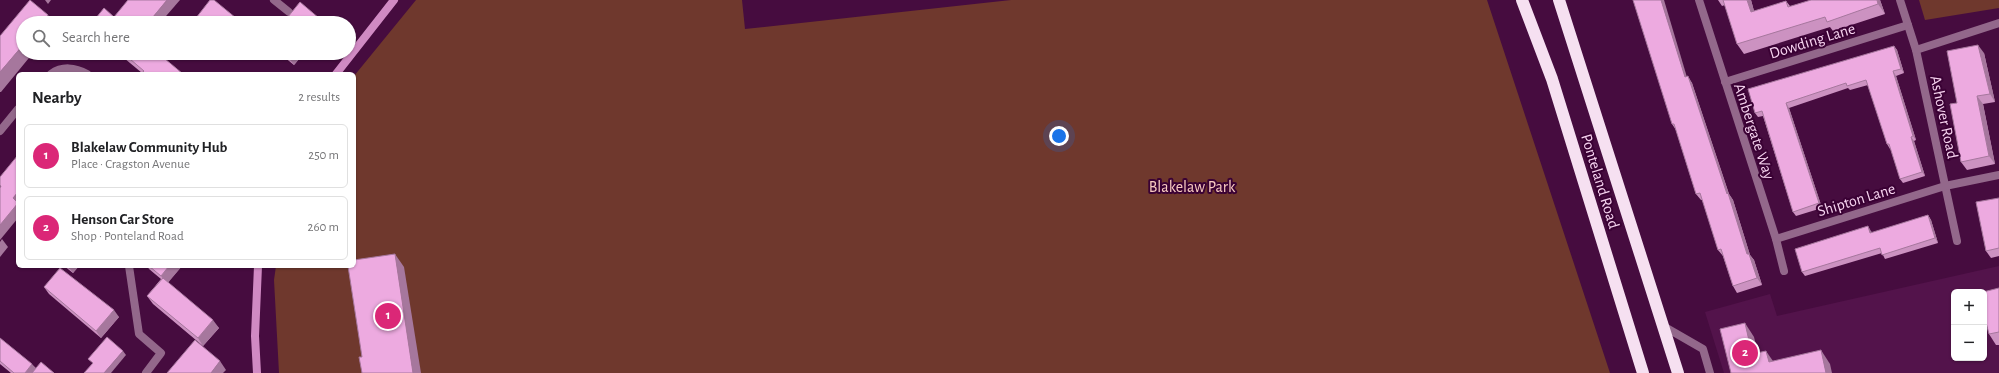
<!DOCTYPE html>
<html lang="en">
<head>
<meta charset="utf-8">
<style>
	:root { --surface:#fff; --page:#f6f6f6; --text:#202124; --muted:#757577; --line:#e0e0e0; --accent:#db2777 }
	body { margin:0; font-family:"Alegreya Sans",sans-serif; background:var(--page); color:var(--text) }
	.controls { position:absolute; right:12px; bottom:12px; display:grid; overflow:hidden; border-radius:6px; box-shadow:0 1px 3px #0004 }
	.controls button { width:36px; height:36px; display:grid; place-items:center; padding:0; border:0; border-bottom:1px solid var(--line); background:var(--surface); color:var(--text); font:20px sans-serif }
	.you { position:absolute; left:1059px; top:136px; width:14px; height:14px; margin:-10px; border:3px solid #fff; border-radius:50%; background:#1a73e8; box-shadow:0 0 0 6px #1a73e833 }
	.badge { display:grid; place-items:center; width:26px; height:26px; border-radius:50%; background:var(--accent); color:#fff; font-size:13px; font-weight:700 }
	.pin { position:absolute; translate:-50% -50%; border:2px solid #fff; box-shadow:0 1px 4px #0006 }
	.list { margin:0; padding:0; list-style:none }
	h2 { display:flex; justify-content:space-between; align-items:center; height:52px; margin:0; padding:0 16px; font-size:17px }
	h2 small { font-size:13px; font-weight:400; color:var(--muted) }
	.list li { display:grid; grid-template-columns:26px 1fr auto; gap:12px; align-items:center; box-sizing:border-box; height:64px; margin:0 8px 8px; padding:0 8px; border:1px solid var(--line); border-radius:6px }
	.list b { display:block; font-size:15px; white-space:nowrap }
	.list p { margin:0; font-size:13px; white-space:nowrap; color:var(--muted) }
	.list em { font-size:13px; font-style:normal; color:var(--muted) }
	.icon { flex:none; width:22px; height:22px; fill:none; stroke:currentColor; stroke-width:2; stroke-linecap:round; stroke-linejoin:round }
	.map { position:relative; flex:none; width:1999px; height:373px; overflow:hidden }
	.search { position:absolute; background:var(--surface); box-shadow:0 1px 3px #0004; left:16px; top:16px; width:340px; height:44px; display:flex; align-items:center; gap:10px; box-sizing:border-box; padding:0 14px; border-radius:22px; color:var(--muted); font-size:15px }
	.panel { position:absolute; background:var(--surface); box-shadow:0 1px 3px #0004; left:16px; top:72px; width:340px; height:196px; border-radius:6px }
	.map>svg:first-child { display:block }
	.built { fill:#53134b; fill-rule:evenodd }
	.green { fill:#6f382d }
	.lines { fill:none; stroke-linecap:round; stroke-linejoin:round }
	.street { stroke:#93688b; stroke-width:8 }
	.secondary { stroke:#d08ac3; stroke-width:8 }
	.highway { stroke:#f6e0f1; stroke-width:12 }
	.wall { fill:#cc92c1 }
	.shaded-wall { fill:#a6779d }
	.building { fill:#edaae0; stroke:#a6779d }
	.labels { text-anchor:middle; stroke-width:4; stroke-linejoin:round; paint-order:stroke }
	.street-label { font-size:16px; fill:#f7d4f0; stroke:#3a0134 }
	.park-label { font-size:16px; fill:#f9ccc1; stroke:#3a0134 }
</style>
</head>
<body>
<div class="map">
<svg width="1999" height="373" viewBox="0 0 1999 373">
	<rect width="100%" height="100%" fill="#460c3f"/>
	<path class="built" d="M1999 266V373H1724L1705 312 1770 294 1777 316ZM1954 292H1984V358H1954Z"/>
	<g class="green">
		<polygon points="416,0 742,0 745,29 1011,0 1487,0 1610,373 279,373 274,280 276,266 354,266 354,76"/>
		<polygon points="1919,0 1999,0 1999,8 1925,20"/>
	</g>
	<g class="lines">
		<g class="street">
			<polyline points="274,0 289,12"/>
			<polyline points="1699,0 1776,239 1784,271"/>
			<polyline points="1900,0 1916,50 1957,241"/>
			<polyline points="1916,50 1999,23"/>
			<path d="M51 74C62 66 75 67 87 74"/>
			<polyline points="1725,82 1908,25"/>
			<polyline points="0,131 18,109"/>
			<polyline points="1776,239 1945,186 1999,175"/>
			<polyline points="129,266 139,334 161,353 146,373"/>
			<polyline points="1663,326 1703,349 1710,373"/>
		</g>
		<g class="secondary">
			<polyline points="336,74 394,0"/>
			<polyline points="257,373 255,336 258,266"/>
		</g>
		<g class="highway">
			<polyline points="1522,0 1552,79 1643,373"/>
			<polyline points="1559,0 1678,373"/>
		</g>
	</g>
	<g class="wall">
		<polygon points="1718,0 1751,0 1754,11 1786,1 1790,6 1880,0 1885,14 1833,31 1830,27 1744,54 1737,44 1725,5 1722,6"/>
		<polygon points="1894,46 1897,50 1904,73 1896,76 1916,140 1914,141 1925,176 1903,183 1900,179 1891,148 1890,149 1887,144 1868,85 1850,90 1848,88 1789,108 1822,208 1796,216 1793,212 1763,116 1758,117 1755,113"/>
		<polygon points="118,53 158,53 142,73"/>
		<polygon points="236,53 248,53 243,59"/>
		<polygon points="279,53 304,53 294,65"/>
		<polygon points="1984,53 1995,102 1983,104 1995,164 1967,170 1961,162 1957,103"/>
		<polygon points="1687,76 1692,83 1729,194 1733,200 1750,255 1754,260 1762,285 1737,293 1733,286 1723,256 1718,250 1703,200 1701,200 1696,194 1676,130 1672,124"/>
		<polygon points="1999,198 1999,256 1991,258 1986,251"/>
		<polygon points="1928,215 1931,220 1938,243 1885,259 1882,253 1805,276 1802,272 1871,231 1872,233"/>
		<polygon points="64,266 79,266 73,273"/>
		<polygon points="147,266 182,266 168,282 219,328 203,346 153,304 147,296 161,279 149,269"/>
		<polygon points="44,287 119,317 101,338 49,294"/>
		<polygon points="1999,288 1999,345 1996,345 1989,334"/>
		<polygon points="0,338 36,368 54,373 11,373 0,364"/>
	</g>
	<g class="shaded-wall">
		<polygon points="45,0 51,0 48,4"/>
		<polygon points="167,0 180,0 160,23 148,23"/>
		<polygon points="1661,0 1664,0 1689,84 1685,77"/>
		<polygon points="1747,0 1751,0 1757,22 1751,12"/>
		<polygon points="1877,0 1880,0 1885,14 1878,4"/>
		<polygon points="48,15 54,23 41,23"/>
		<polygon points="320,19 323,23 316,23"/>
		<polygon points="23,45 23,53 33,53 1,92 0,92 0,72"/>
		<polygon points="1978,45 1984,53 1995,102 1990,94"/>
		<polygon points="1894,46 1897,50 1904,73 1901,69"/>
		<polygon points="241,53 248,53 243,59 240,54"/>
		<polygon points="291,53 304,53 294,65 288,57"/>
		<polygon points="1893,71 1896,76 1916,140 1913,136"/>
		<polygon points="1688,76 1692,83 1729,194 1733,200 1750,255 1754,260 1762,285 1757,278 1747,254"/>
		<polygon points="1977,96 1983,104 1995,164 1989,156"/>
		<polygon points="1786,103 1789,108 1822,208 1819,203"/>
		<polygon points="1911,137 1914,141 1925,176 1922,172"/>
		<polygon points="18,192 18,218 0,240 0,225 13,198"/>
		<polygon points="1928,215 1931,220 1938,243 1935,238"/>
		<polygon points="1868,226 1871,231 1873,238 1870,233"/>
		<polygon points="2,239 8,247 0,257 0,242"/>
		<polygon points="395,254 404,267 421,373 413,373"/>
		<polygon points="73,266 79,266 73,273 70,269"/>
		<polygon points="169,266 182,266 167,284 161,276"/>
		<polygon points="114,310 119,317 101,338 96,331"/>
		<polygon points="213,320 219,328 203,346 198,338"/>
		<polygon points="1745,323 1754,337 1762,368 1752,354"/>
		<polygon points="1821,350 1830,364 1832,373 1826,373"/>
		<polygon points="123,351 126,355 111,373 104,373"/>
		<polygon points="1766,351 1775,364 1769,362"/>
		<polygon points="220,361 226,370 223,373 211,373"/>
		<polygon points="32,364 37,370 35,373 25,373"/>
	</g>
	<g class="building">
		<polygon points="30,0 48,15 41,23 23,23 23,45 0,72 0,36"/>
		<polygon points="128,0 167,0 148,23 92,23 104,8 114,17"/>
		<polygon points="210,0 214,0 242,23 202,23 196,18"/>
		<polygon points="1633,0 1661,0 1685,77 1688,76 1727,194 1728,193 1747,254 1749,254 1757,278 1733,286 1721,249 1718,250 1700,193 1696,194 1674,124 1672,124"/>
		<polygon points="1723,0 1747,0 1751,12 1786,1 1788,7 1811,0 1877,0 1878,4 1827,22 1825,17 1737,44"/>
		<polygon points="300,2 320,19 316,23 283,23"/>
		<polygon points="1978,45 1990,94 1977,96 1989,156 1961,162 1950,104 1957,103 1947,51"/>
		<polygon points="1894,46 1901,69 1893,71 1913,136 1911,137 1922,172 1900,179 1889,144 1887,144 1866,80 1847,86 1846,83 1786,103 1819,203 1793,212 1762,111 1755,113 1748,89"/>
		<polygon points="123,53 158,53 183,74 141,74 144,71"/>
		<polygon points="283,53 291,53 288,57"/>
		<polygon points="18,155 18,192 13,198 18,203 0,225 0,188 1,186 0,185 0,177"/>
		<polygon points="1999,198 1999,248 1986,251 1976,202"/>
		<polygon points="1928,215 1935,238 1882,255 1880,248 1802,272 1795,249 1868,226 1870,233"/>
		<polygon points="395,254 413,373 362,373 359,357 362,357 348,266 354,266 354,260"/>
		<polygon points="67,266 73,266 70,269"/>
		<polygon points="149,266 169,266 161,276"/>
		<polygon points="60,268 114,310 96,331 44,287"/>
		<polygon points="163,278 213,320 198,338 147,296"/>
		<polygon points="1999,288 1999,332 1989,334 1984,315 1984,292 1983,292"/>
		<polygon points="1745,323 1752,354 1766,351 1769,362 1821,350 1826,373 1731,373 1720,329"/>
		<polygon points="107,337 123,351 104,373 84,373 93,363 88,359"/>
		<polygon points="0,338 32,364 25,373 14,373 0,361"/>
		<polygon points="195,340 220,361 211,373 167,373"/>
		<polygon points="41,362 54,373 32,373"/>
	</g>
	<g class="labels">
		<g class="street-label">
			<text transform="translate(1812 40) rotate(-17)" y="6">Dowding Lane</text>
			<text transform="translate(1945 117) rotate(78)" y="6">Ashover Road</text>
			<text transform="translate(1755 131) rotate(72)" y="6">Ambergate Way</text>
			<text transform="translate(1601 181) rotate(73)" y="6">Ponteland Road</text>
			<text transform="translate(1856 199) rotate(-17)" y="6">Shipton Lane</text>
		</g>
		<g class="park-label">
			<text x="1192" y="192">Blakelaw Park</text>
		</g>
	</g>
</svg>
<div class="controls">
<button>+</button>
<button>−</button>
</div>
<div class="you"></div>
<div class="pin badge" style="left:388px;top:316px">1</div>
<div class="pin badge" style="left:1745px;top:353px">2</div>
<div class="search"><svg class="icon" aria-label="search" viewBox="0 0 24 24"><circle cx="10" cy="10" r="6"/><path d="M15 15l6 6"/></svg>Search here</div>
<section class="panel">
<h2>Nearby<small>2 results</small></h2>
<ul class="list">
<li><span class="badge">1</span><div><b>Blakelaw Community Hub</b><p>Place · Cragston Avenue</p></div><em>250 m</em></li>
<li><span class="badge">2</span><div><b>Henson Car Store</b><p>Shop · Ponteland Road</p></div><em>260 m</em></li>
</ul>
</section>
</div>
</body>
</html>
